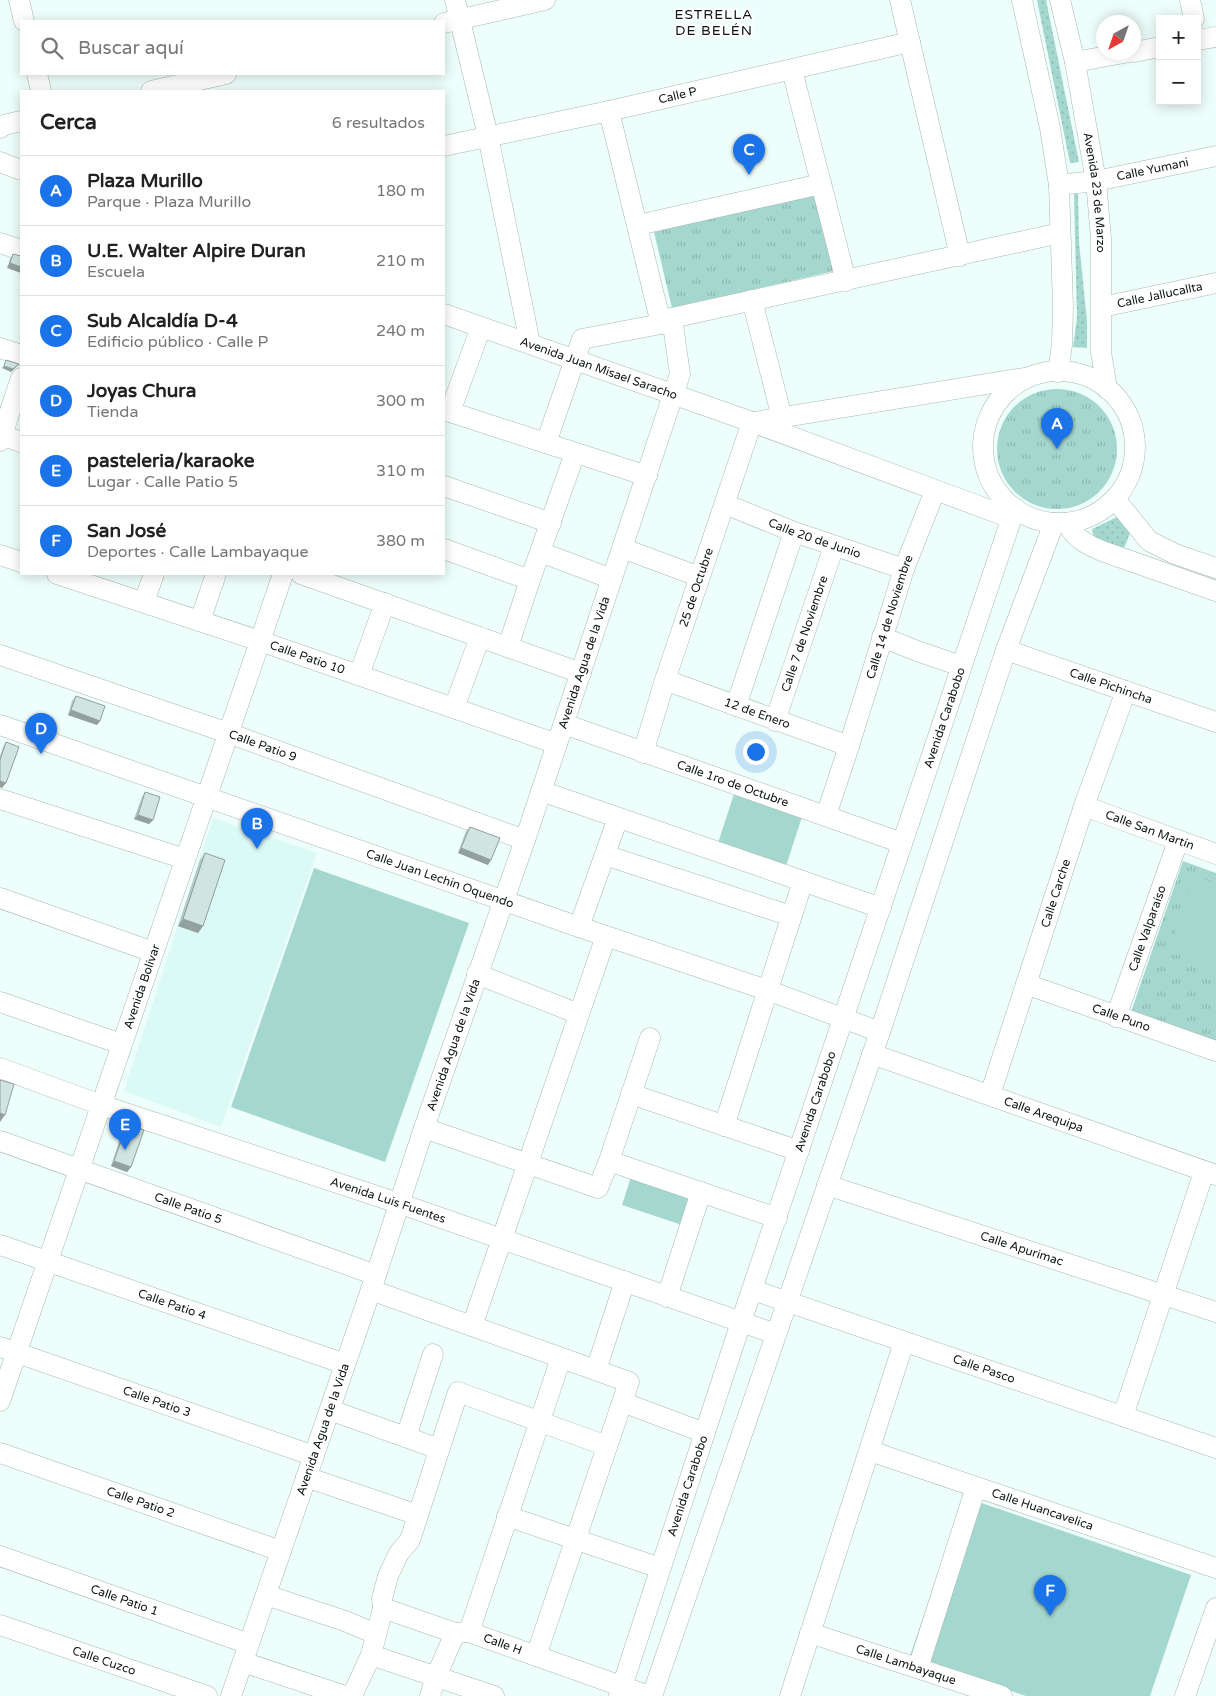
<!DOCTYPE html>
<html lang="es">
<head>
<meta charset="utf-8">
<style>
	:root { --surface:#fff; --page:#f2f2f2; --text:#222; --muted:#767676; --line:#e0e0e0; --accent:#1a73e8 }
	body { margin:0; font-family:"Varela Round",sans-serif; background:var(--page); color:var(--text) }
	.controls { position:absolute; right:15px; top:15px; display:grid; overflow:hidden; border-radius:0px; box-shadow:0 2px 12px #0003 }
	.controls button { width:45px; height:45px; display:grid; place-items:center; padding:0; border:0; border-bottom:1px solid var(--line); background:var(--surface); color:var(--text); font:25px sans-serif }
	.compass { position:absolute; left:1096px; top:15px; width:45px; height:45px; border-radius:50%; background:var(--surface); box-shadow:0 2px 12px #0003; rotate:220deg }
	.you { position:absolute; left:755px; top:751px; width:18px; height:18px; margin:-12px; border:4px solid #fff; border-radius:50%; background:#1a73e8; box-shadow:0 0 0 8px #1a73e833 }
	.badge { display:grid; place-items:center; width:32px; height:32px; border-radius:50%; background:var(--accent); color:#fff; font-size:16px; font-weight:700 }
	.pin { position:absolute; translate:-50% -41px; filter:drop-shadow(0 1px 2px #0008) }
	.pin::after { content:''; position:absolute; top:26px; width:18px; height:15px; background:inherit; clip-path:polygon(0 0,100% 0,50% 100%) }
	.list { margin:0; padding:0; list-style:none }
	h2 { display:flex; justify-content:space-between; align-items:center; height:65px; margin:0; padding:0 20px; font-size:21px }
	h2 small { font-size:16px; font-weight:400; color:var(--muted) }
	.list li { display:grid; grid-template-columns:32px 1fr auto; gap:15px; align-items:center; box-sizing:border-box; height:70px; padding:0 20px; border-top:1px solid var(--line) }
	.list b { display:block; font-size:19px; white-space:nowrap }
	.list p { margin:0; font-size:16px; white-space:nowrap; color:var(--muted) }
	.list em { font-size:16px; font-style:normal; color:var(--muted) }
	.icon { flex:none; width:28px; height:28px; fill:none; stroke:currentColor; stroke-width:2; stroke-linecap:round; stroke-linejoin:round }
	.map { position:relative; flex:none; width:1216px; height:1696px; overflow:hidden }
	.search { position:absolute; background:var(--surface); box-shadow:0 2px 12px #0003; left:20px; top:20px; width:425px; height:55px; display:flex; align-items:center; gap:12px; box-sizing:border-box; padding:0 18px; border-radius:0px; color:var(--muted); font-size:19px }
	.panel { position:absolute; background:var(--surface); box-shadow:0 2px 12px #0003; left:20px; top:90px; width:425px; height:485px; border-radius:0px }
	.map>svg:first-child { display:block }
	.built { fill:#dbfaf5 }
	.grass { fill:url(#grass-dots) }
	.park { fill:url(#park-tufts) }
	.pitch { fill:#a4d8cf }
	.lines { fill:none; stroke-linecap:round; stroke-linejoin:round }
	.minor-casing { stroke:#a5b9b5; stroke-width:21 }
	.minor { stroke:#fff; stroke-width:20 }
	.wall { fill:#b3c5c2 }
	.shaded-wall { fill:#92a09e }
	.building { fill:#d0e5e1; stroke:#92a09e }
	.labels { text-anchor:middle; stroke-width:4; stroke-linejoin:round; paint-order:stroke }
	.street-label { font-size:12px; fill:#0e1514; stroke:#fff }
	.neighbourhood-label { font-size:14px; letter-spacing:1px; fill:#0e1514; stroke:#fff }
</style>
</head>
<body>
<div class="map">
<svg width="1216" height="1696" viewBox="0 0 1216 1696">
	<defs>
		<pattern id="grass-dots" width="8" height="8" patternUnits="userSpaceOnUse" patternTransform="scale(1.25)"><rect width="8" height="8" fill="#a4d8cf"/><path d="M2 2h.1M6 6h.1" fill="none" stroke="#8cb8b1" stroke-width="1.8" stroke-linecap="round"/></pattern>
		<pattern id="park-tufts" width="24" height="20" patternUnits="userSpaceOnUse" patternTransform="scale(1.25)"><rect width="24" height="20" fill="#a4d8cf"/><path d="M3 7l-1-3M5 7V3M7 7l1-3M15 17l-1-3M17 17v-4M19 17l1-3" fill="none" stroke="#8cb8b1"/></pattern>
	</defs>
	<rect width="100%" height="100%" fill="#eefefb"/>
	<polygon class="built" points="213,818 317,853 221,1127 124,1091"/>
	<g class="grass">
		<polygon points="1037,0 1046,0 1079,162 1070,163"/>
		<polygon points="1074,194 1078,194 1079,242 1087,321 1087,348 1073,347 1077,318"/>
		<polygon points="1117,517 1125,522 1130,533 1125,546 1119,550 1094,538 1092,529"/>
	</g>
	<g class="park">
		<polygon points="816,194 834,271 672,308 654,232"/>
		<circle cx="1057" cy="449" r="60"/>
		<polygon points="1183,861 1216,873 1216,1041 1131,1012"/>
	</g>
	<g class="pitch">
		<polygon points="734,794 802,817 785,869 717,846"/>
		<polygon points="314,868 469,923 385,1162 231,1107"/>
		<polygon points="1193,876 1216,883 1216,967 1169,952"/>
		<polygon points="631,1177 694,1198 685,1226 622,1205"/>
		<polygon points="964,1497 1191,1575 1150,1696 1026,1696 910,1656"/>
	</g>
	<g class="lines">
		<defs>
			<g id="minor">
				<polyline points="19,0 24,21"/>
				<polyline points="455,0 488,136 530,343"/>
				<polyline points="900,0 960,256"/>
				<polyline points="1022,0 1050,128 1059,185 1063,307 1062,345 1058,372"/>
				<path id="s1" d="M1060 0 1075 62 1096 181 1101 238V352L1107 389"/>
				<polyline points="1190,0 1194,19"/>
				<polyline points="444,23 545,0"/>
				<polyline points="1197,40 1216,37"/>
				<polyline points="1134,52 1160,47"/>
				<polyline points="1075,62 1129,52"/>
				<polyline points="792,70 846,281"/>
				<polyline points="37,74 41,91"/>
				<polyline points="151,91 226,74"/>
				<polyline points="609,111 661,324"/>
				<polyline points="0,128 4,125 21,121"/>
				<path id="s2" d="M444 146 609 111 910 42"/>
				<polyline points="0,162 21,170"/>
				<path id="s3" d="M1059 185 1096 181 1216 156"/>
				<polyline points="638,225 821,184"/>
				<polyline points="0,243 21,250"/>
				<polyline points="752,300 782,418"/>
				<path id="s4" d="M1102 307 1216 283"/>
				<path id="s5" d="M444 314 752 422 1011 518"/>
				<polyline points="0,348 21,355"/>
				<circle cx="1059" cy="447" r="76"/>
				<polyline points="444,410 647,476"/>
				<polyline points="450,412 481,327"/>
				<polyline points="754,422 1024,378"/>
				<polyline points="1,435 21,442"/>
				<polyline points="0,441 21,378"/>
				<polyline points="546,443 582,339 661,324 672,318 1060,233"/>
				<polyline points="444,486 551,523"/>
				<polyline points="1115,499 1149,541 1175,554 1216,568"/>
				<path id="s6" d="M725 504 794 532 904 569"/>
				<path d="M1068 523C1073 538 1088 545 1102 551L1216 591"/>
				<polyline points="622,548 700,577"/>
				<polyline points="444,549 530,580"/>
				<polyline points="540,552 612,579"/>
				<polyline points="0,555 21,562"/>
				<path id="s7" d="M57 574 260 641 557 744"/>
				<polyline points="301,574 581,673"/>
				<polyline points="144,602 154,574"/>
				<polyline points="200,621 216,574"/>
				<polyline points="882,637 917,651 961,666"/>
				<polyline points="508,647 530,580 575,453"/>
				<path id="s8" d="M1006 650 1216 722"/>
				<path id="s9" d="M0 655 228 733 525 840"/>
				<polyline points="359,675 385,603"/>
				<path id="s10" d="M665 680 849 746"/>
				<polyline points="736,706 794,532"/>
				<polyline points="454,708 480,637"/>
				<path id="s11" d="M775 721 834 546"/>
				<path id="s12" d="M564 724 902 843"/>
				<path id="s13" d="M0 725 579 927 767 990 880 1032"/>
				<path id="s14" d="M643 753 665 680 752 422"/>
				<polyline points="541,791 881,908"/>
				<polyline points="0,799 185,859"/>
				<path id="s15" d="M1084 806 1216 854"/>
				<path id="s16" d="M826 816 849 746 904 569 935 491"/>
				<polyline points="605,855 791,916"/>
				<polyline points="0,898 153,952"/>
				<polyline points="579,927 618,818"/>
				<polyline points="477,974 579,1014"/>
				<path id="s17" d="M1026 984 1216 1051"/>
				<polyline points="0,1002 121,1044"/>
				<path id="s18" d="M1116 1017 1178 841"/>
				<path id="s19" d="M872 1054 1216 1175"/>
				<path id="s20" d="M0 1068 101 1105 398 1203 776 1334"/>
				<polyline points="631,1094 799,1151"/>
				<path id="s21" d="M990 1095 1084 806 1126 691"/>
				<polyline points="724,1126 803,881"/>
				<polyline points="424,1128 598,1188 609,1161 650,1038"/>
				<path id="s22" d="M0 1141 376 1275"/>
				<polyline points="609,1161 777,1218"/>
				<path id="s23" d="M827 1185 1216 1312"/>
				<path id="s24" d="M0 1245 345 1364"/>
				<polyline points="371,1290 629,1382 536,1656"/>
				<path id="s25" d="M753 1290 1216 1448"/>
				<polyline points="667,1297 701,1192"/>
				<polyline points="472,1326 606,936"/>
				<path id="s26" d="M0 1347 314 1456"/>
				<polyline points="596,1370 625,1281"/>
				<path id="s27" d="M0 1401 283 574"/>
				<polyline points="622,1402 705,1433"/>
				<polyline points="330,1410 439,1449"/>
				<polyline points="1123,1416 1204,1172"/>
				<polyline points="406,1437 433,1354"/>
				<path id="s28" d="M870 1451 1216 1568"/>
				<path id="s29" d="M0 1453 281 1551"/>
				<polyline points="306,1477 418,1515"/>
				<polyline points="507,1516 660,1568"/>
				<path id="s30" d="M0 1556 249 1644"/>
				<polyline points="266,1595 345,1621 376,1634"/>
				<path id="s31" d="M383 1608 455 1633 469 1632 649 1696"/>
				<path id="s32" d="M0 1625 207 1696"/>
				<polyline points="469,1632 561,1358"/>
				<path id="s33" d="M810 1633 1002 1696"/>
				<polyline points="371,1655 494,1696"/>
				<polyline points="243,1662 345,1696"/>
				<polyline points="918,1668 976,1487"/>
				<path id="s34" d="M231 1696 376 1275 424 1128 525 840 680 374 672 318"/>
				<polyline points="352,1696 371,1655 383,1608 382,1599 388,1576 399,1553 410,1540 458,1392 607,1446"/>
				<polyline points="430,1696 436,1677 455,1633"/>
				<path id="s35" d="M619 1696 741 1322 1015 508"/>
				<polyline points="652,1696 880,1032 1006,650 1054,523"/>
				<polyline points="790,1696 904,1342"/>
				<polyline points="1185,1696 1216,1608"/>
			</g>
		</defs>
		<use href="#minor" class="minor-casing"/>
		<use href="#minor" class="minor"/>
	</g>
	<g class="wall">
		<polygon points="13,254 21,256 7,268 10,259"/>
		<polygon points="76,696 100,721 97,725 68,715 72,701"/>
		<polygon points="6,742 2,788 0,787 0,756 3,747"/>
		<polygon points="145,792 153,820 149,824 134,819 142,797"/>
		<polygon points="470,827 488,865 458,853 466,831"/>
		<polygon points="205,853 203,926 198,933 178,926 200,860"/>
		<polygon points="127,1124 131,1167 127,1172 111,1166 123,1129"/>
	</g>
	<g class="shaded-wall">
		<polygon points="10,263 21,267 21,273 7,268"/>
		<polygon points="19,364 11,372 2,368 4,366"/>
		<polygon points="71,710 100,721 97,725 68,715"/>
		<polygon points="0,781 6,783 2,788 0,787"/>
		<polygon points="138,815 153,820 149,824 134,819"/>
		<polygon points="461,848 491,860 488,865 458,853"/>
		<polygon points="183,919 203,926 198,933 178,926"/>
		<polygon points="0,1113 5,1115 0,1122"/>
		<polygon points="114,1161 131,1167 127,1172 111,1166"/>
	</g>
	<g class="building">
		<polygon points="13,254 21,256 21,267 10,263"/>
		<polygon points="6,360 19,364 13,369 4,366"/>
		<polygon points="76,696 105,706 100,721 71,710"/>
		<polygon points="6,742 19,747 6,783 0,781 0,760"/>
		<polygon points="145,792 160,797 153,820 138,815"/>
		<polygon points="470,827 500,838 491,860 461,848"/>
		<polygon points="205,853 225,860 203,926 183,919"/>
		<polygon points="0,1080 14,1084 5,1115 0,1113"/>
		<polygon points="127,1124 144,1130 131,1167 114,1161"/>
	</g>
	<g class="labels">
		<g class="street-label">
			<text dy="4" stroke="none"><textPath href="#s2" startOffset="239">Calle P</textPath></text>
			<text dy="4" stroke="none"><textPath href="#s3" startOffset="95">Calle Yumani</textPath></text>
			<text dy="4" stroke="none"><textPath href="#s1" startOffset="196">Avenida 23 de Marzo</textPath></text>
			<text dy="4" stroke="none"><textPath href="#s4" startOffset="59">Calle Jallucallta</textPath></text>
			<text dy="4" stroke="none"><textPath href="#s5" startOffset="164">Avenida Juan Misael Saracho</textPath></text>
			<text dy="4" stroke="none"><textPath href="#s6" startOffset="96">Calle 20 de Junio</textPath></text>
			<text dy="4" stroke="none"><textPath href="#s14" startOffset="174">25 de Octubre</textPath></text>
			<text dy="4" stroke="none"><textPath href="#s16" startOffset="209">Calle 14 de Noviembre</textPath></text>
			<text dy="4" stroke="none"><textPath href="#s11" startOffset="92">Calle 7 de Noviembre</textPath></text>
			<text dy="4" stroke="none"><textPath href="#s7" startOffset="264">Calle Patio 10</textPath></text>
			<text dy="4" stroke="none"><textPath href="#s34" startOffset="1092">Avenida Agua de la Vida</textPath></text>
			<text dy="4" stroke="none"><textPath href="#s8" startOffset="111">Calle Pichincha</textPath></text>
			<text dy="4" stroke="none"><textPath href="#s10" startOffset="98">12 de Enero</textPath></text>
			<text dy="4" stroke="none"><textPath href="#s35" startOffset="1031">Avenida Carabobo</textPath></text>
			<text dy="4" stroke="none"><textPath href="#s9" startOffset="278">Calle Patio 9</textPath></text>
			<text dy="4" stroke="none"><textPath href="#s12" startOffset="179">Calle 1ro de Octubre</textPath></text>
			<text dy="4" stroke="none"><textPath href="#s15" startOffset="70">Calle San Martín</textPath></text>
			<text dy="4" stroke="none"><textPath href="#s13" startOffset="466">Calle Juan Lechin Oquendo</textPath></text>
			<text dy="4" stroke="none"><textPath href="#s21" startOffset="212">Calle Carche</textPath></text>
			<text dy="4" stroke="none"><textPath href="#s18" startOffset="94">Calle Valparaíso</textPath></text>
			<text dy="4" stroke="none"><textPath href="#s27" startOffset="438">Avenida Bolívar</textPath></text>
			<text dy="4" stroke="none"><textPath href="#s17" startOffset="101">Calle Puno</textPath></text>
			<text dy="4" stroke="none"><textPath href="#s34" startOffset="688">Avenida Agua de la Vida</textPath></text>
			<text dy="4" stroke="none"><textPath href="#s35" startOffset="626">Avenida Carabobo</textPath></text>
			<text dy="4" stroke="none"><textPath href="#s19" startOffset="182">Calle Arequipa</textPath></text>
			<text dy="4" stroke="none"><textPath href="#s20" startOffset="410">Avenida Luis Fuentes</textPath></text>
			<text dy="4" stroke="none"><textPath href="#s22" startOffset="200">Calle Patio 5</textPath></text>
			<text dy="4" stroke="none"><textPath href="#s23" startOffset="205">Calle Apurimac</textPath></text>
			<text dy="4" stroke="none"><textPath href="#s24" startOffset="182">Calle Patio 4</textPath></text>
			<text dy="4" stroke="none"><textPath href="#s25" startOffset="244">Calle Pasco</textPath></text>
			<text dy="4" stroke="none"><textPath href="#s26" startOffset="166">Calle Patio 3</textPath></text>
			<text dy="4" stroke="none"><textPath href="#s34" startOffset="282">Avenida Agua de la Vida</textPath></text>
			<text dy="4" stroke="none"><textPath href="#s35" startOffset="221">Avenida Carabobo</textPath></text>
			<text dy="4" stroke="none"><textPath href="#s29" startOffset="149">Calle Patio 2</textPath></text>
			<text dy="4" stroke="none"><textPath href="#s28" startOffset="182">Calle Huancavelica</textPath></text>
			<text dy="4" stroke="none"><textPath href="#s30" startOffset="132">Calle Patio 1</textPath></text>
			<text dy="4" stroke="none"><textPath href="#s31" startOffset="126">Calle H</textPath></text>
			<text dy="4" stroke="none"><textPath href="#s32" startOffset="110">Calle Cuzco</textPath></text>
			<text dy="4" stroke="none"><textPath href="#s33" startOffset="101">Calle Lambayaque</textPath></text>
		</g>
		<g class="neighbourhood-label">
			<text x="714" y="19">ESTRELLA<tspan x="714" dy="16">DE BELÉN</tspan></text>
		</g>
	</g>
</svg>
<div class="controls">
<button>+</button>
<button>−</button>
</div>
<svg class="compass" viewBox="-18 -18 36 36"><path d="M0-13l5 13h-10z" fill="#e53935"/><path d="M0 13l5-13h-10z" fill="#767676"/></svg>
<div class="you"></div>
<div class="pin badge" style="left:1057px;top:449px">A</div>
<div class="pin badge" style="left:257px;top:849px">B</div>
<div class="pin badge" style="left:749px;top:175px">C</div>
<div class="pin badge" style="left:41px;top:754px">D</div>
<div class="pin badge" style="left:125px;top:1150px">E</div>
<div class="pin badge" style="left:1050px;top:1616px">F</div>
<div class="search"><svg class="icon" aria-label="search" viewBox="0 0 24 24"><circle cx="10" cy="10" r="6"/><path d="M15 15l6 6"/></svg>Buscar aquí</div>
<section class="panel">
<h2>Cerca<small>6 resultados</small></h2>
<ul class="list">
<li><span class="badge">A</span><div><b>Plaza Murillo</b><p>Parque · Plaza Murillo</p></div><em>180 m</em></li>
<li><span class="badge">B</span><div><b>U.E. Walter Alpire Duran</b><p>Escuela</p></div><em>210 m</em></li>
<li><span class="badge">C</span><div><b>Sub Alcaldía D-4</b><p>Edificio público · Calle P</p></div><em>240 m</em></li>
<li><span class="badge">D</span><div><b>Joyas Chura</b><p>Tienda</p></div><em>300 m</em></li>
<li><span class="badge">E</span><div><b>pasteleria/karaoke</b><p>Lugar · Calle Patio 5</p></div><em>310 m</em></li>
<li><span class="badge">F</span><div><b>San José</b><p>Deportes · Calle Lambayaque</p></div><em>380 m</em></li>
</ul>
</section>
</div>
</body>
</html>
